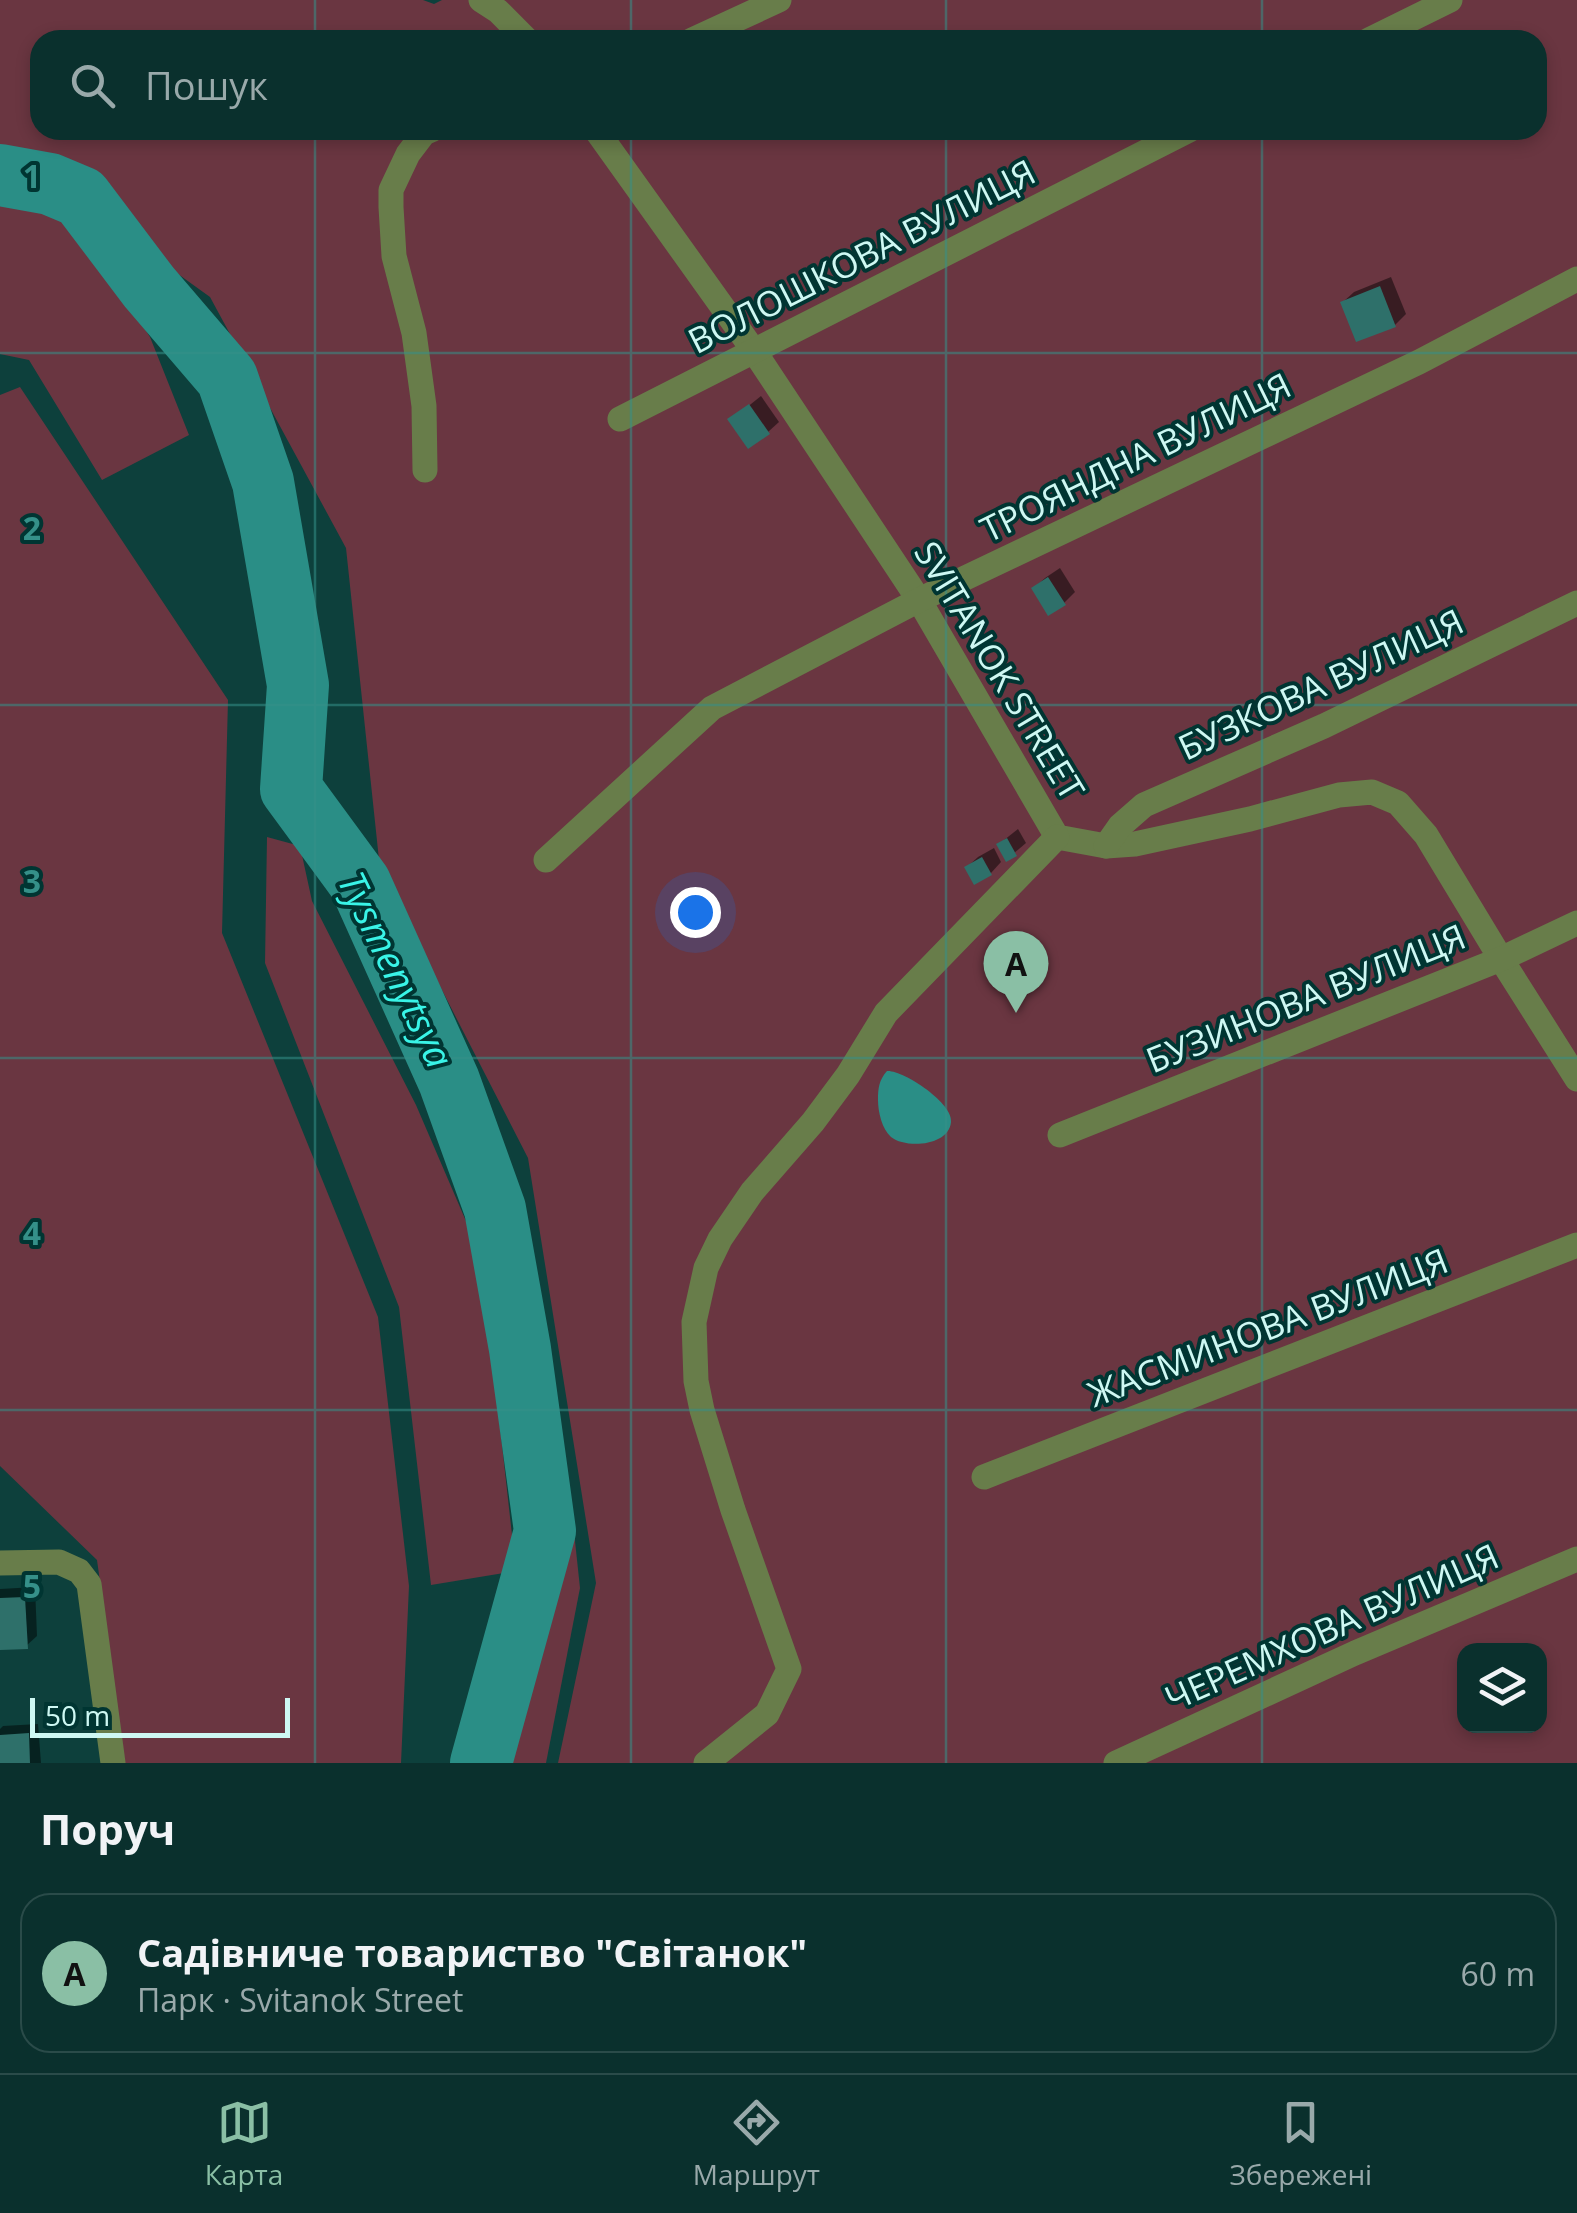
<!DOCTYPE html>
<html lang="uk">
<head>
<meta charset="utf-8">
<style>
	:root { --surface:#0a302d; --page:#183c39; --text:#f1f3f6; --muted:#99a9aa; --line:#2a4b49; --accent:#8abfa5 }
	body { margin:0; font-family:"Open Sans",sans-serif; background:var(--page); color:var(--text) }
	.controls { position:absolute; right:30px; bottom:30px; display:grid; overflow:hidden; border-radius:20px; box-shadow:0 5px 15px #0003 }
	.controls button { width:90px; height:90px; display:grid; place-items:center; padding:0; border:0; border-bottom:2px solid var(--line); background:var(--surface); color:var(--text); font:50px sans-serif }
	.scale { position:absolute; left:30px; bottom:25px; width:260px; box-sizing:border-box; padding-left:10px; border:5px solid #cef8f3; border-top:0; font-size:28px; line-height:35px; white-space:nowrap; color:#cef8f3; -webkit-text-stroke:8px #003532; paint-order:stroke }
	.you { position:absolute; left:695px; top:912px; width:35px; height:35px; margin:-25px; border:8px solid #fff; border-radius:50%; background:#1a73e8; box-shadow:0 0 0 15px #1a73e833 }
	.badge { display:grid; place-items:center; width:65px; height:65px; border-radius:50%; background:var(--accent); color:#111; font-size:32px; font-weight:700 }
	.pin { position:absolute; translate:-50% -82px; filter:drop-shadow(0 2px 5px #0008) }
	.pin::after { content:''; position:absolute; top:52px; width:35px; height:30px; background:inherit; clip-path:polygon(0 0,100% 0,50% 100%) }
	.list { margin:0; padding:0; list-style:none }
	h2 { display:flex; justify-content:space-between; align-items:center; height:130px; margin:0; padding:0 40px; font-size:42px }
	h2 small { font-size:32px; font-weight:400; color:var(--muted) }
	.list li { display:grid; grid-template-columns:65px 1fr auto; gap:30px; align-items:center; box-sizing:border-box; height:160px; margin:0 20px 20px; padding:0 20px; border:2px solid var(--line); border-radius:30px }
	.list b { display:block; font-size:38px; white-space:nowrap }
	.list p { margin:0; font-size:32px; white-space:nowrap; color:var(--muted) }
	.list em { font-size:32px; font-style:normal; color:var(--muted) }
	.icon { flex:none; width:55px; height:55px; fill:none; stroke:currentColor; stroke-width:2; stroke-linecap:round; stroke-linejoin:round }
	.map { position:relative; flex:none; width:1577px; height:1763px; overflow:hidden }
	.search { position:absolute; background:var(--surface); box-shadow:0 5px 15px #0003; left:30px; right:30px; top:30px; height:110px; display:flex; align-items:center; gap:25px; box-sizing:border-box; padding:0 35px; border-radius:30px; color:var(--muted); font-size:38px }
	.sheet { height:310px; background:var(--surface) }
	nav { display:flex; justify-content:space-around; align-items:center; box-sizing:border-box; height:140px; border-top:2px solid var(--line); background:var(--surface); font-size:28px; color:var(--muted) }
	nav a { display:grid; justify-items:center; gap:5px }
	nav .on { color:var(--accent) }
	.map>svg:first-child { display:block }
	.green { fill:#6a3641; fill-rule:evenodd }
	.water { fill:#2a8e86 }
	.shadow { fill:#0007 }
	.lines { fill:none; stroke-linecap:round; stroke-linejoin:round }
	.river { stroke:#2a8e86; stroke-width:62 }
	.building { fill:#2e706a }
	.minor { stroke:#687d4a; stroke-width:25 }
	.grid { fill:none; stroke:#359089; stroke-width:2.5; stroke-opacity:0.55 }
	.labels { text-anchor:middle; stroke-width:8; stroke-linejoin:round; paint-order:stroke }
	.street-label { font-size:35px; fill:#cef8f3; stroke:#003532 }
	.water-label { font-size:38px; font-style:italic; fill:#39f4e7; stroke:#003532 }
	.grid-label { font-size:32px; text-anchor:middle; font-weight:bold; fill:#359089; stroke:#003532; stroke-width:8; stroke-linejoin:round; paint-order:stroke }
</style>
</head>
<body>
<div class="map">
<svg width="1577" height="1763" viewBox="0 0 1577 1763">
	<rect width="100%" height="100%" fill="#0d403c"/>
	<g class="green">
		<path d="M0 0H423L434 4 442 0H1577V1763H558L596 1583 528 1158 380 869 346 548 210 297 160 261 100 183 78 167 0 150ZM40 40H1537V130H40ZM1464 1650H1540V1726H1464Z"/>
		<polygon points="0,190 39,198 80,230 150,337 189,435 102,480 29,360 0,354"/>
		<polygon points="20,387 228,700 222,933 378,1317 409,1586 401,1763 125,1763 97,1560 0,1466 0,395"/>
		<polygon points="267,837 300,846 312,901 416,1105 481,1256 516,1571 431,1585 399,1307 265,963"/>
		<polygon points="567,1466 580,1588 546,1763 496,1763"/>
	</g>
	<path class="water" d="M887 1071C904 1070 954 1104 951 1122 949 1146 906 1149 891 1137 882 1129 878 1112 878 1100 878 1088 879 1080 887 1071Z"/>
	<g class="shadow">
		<polygon points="1391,277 1406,314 1395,325 1343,302 1354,292"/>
		<polygon points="761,396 779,422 768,432 731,420"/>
		<polygon points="1060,568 1075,592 1064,603 1034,588 1045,578"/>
		<polygon points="1018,829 1026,843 1007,859 999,844"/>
		<polygon points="994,848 1001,862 991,873 967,867 978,857"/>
		<polygon points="35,1587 37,1636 26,1646 0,1648 0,1589"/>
		<polygon points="38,1724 41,1763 0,1763 0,1729 3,1726"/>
	</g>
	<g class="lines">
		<polyline class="river" points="0,175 50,184 81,197 149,287 227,378 263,482 298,685 291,789 360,883 449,1081 495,1209 520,1349 545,1531 481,1763"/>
	</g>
	<g class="building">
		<polygon points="1380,286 1396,327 1356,342 1340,302"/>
		<polygon points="749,404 770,434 748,449 727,419"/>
		<polygon points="1048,577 1066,605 1048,616 1031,588"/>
		<polygon points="1007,838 1017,856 1006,862 996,844"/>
		<polygon points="982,857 992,875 974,885 964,867"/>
		<polygon points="25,1597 28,1649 0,1650 0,1598"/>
		<polygon points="29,1733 30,1763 0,1763 0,1735"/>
	</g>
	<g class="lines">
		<g class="minor">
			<polyline points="481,0 498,11 527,40"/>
			<polyline points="692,40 779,0"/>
			<polyline points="1369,40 1450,0"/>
			<polyline points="596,130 754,351 919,600 1057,837 1106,846 1135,844 1250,819 1339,795 1372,792 1398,803 1426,835 1501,959 1577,1079"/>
			<polyline points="620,419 1189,130"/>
			<polyline points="425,470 424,406 414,333 394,256 391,207 391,190 408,154 424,133 431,130"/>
			<polyline points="1106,846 1120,826 1144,805 1324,726 1577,603"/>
			<polyline points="546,860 712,708 919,600 1419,362 1577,279"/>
			<polyline points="1060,1135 1501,959 1577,923"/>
			<polyline points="984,1477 1577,1245"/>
			<polyline points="0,1563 59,1562 79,1571 89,1584 113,1763"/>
			<polyline points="706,1763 767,1714 789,1669 733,1510 702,1410 696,1381 694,1322 706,1268 720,1239 752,1192 813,1122 848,1075 886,1013 1057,837"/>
			<polyline points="1116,1763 1355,1653 1577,1559"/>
		</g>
	</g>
	<path class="grid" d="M315 0V40M631 0V40M946 0V40M1262 0V40M315 130V1763M631 130V1763M946 130V1763M1262 130V1763M0 353H1577M0 705H1577M0 1058H1577M0 1410H1577"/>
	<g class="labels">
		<g class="street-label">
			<text transform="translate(862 257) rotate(-27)" y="12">ВОЛОШКОВА ВУЛИЦЯ</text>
			<text transform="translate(1136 458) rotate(-26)" y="12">ТРОЯНДНА ВУЛИЦЯ</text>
			<text transform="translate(999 671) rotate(59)" y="12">SVITANOK STREET</text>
			<text transform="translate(1321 685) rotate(-25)" y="12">БУЗКОВА ВУЛИЦЯ</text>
			<text transform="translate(1306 999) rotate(-22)" y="12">БУЗИНОВА ВУЛИЦЯ</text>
			<text transform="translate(1268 1328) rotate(-21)" y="12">ЖАСМИНОВА ВУЛИЦЯ</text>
			<text transform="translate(1332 1628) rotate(-24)" y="12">ЧЕРЕМХОВА ВУЛИЦЯ</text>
		</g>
		<g class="water-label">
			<text transform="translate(395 970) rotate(64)" y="13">Tysmenytsya</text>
		</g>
	</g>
	<g class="grid-label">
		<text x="32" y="188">1</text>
		<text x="32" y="540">2</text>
		<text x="32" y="893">3</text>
		<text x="32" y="1245">4</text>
		<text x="32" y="1598">5</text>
	</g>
</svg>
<div class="controls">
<button><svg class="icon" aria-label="layers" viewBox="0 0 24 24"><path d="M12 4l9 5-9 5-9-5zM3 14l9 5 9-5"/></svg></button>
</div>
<div class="scale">50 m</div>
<div class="you"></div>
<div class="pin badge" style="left:1016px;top:1013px">A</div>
<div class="search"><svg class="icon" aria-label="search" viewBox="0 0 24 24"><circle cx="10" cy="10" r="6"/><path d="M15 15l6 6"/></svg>Пошук</div>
</div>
<section class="sheet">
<h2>Поруч<small></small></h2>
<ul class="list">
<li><span class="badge">A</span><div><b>Садівниче товариство &quot;Світанок&quot;</b><p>Парк · Svitanok Street</p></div><em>60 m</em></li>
</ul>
</section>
<nav>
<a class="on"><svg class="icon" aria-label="map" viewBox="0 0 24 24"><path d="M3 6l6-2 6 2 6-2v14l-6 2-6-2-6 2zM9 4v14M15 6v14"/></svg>Карта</a>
<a><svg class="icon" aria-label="directions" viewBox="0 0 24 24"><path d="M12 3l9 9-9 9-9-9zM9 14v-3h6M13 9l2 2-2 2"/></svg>Маршрут</a>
<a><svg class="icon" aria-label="saved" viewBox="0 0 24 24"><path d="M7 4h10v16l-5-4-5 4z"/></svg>Збережені</a>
</nav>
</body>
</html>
